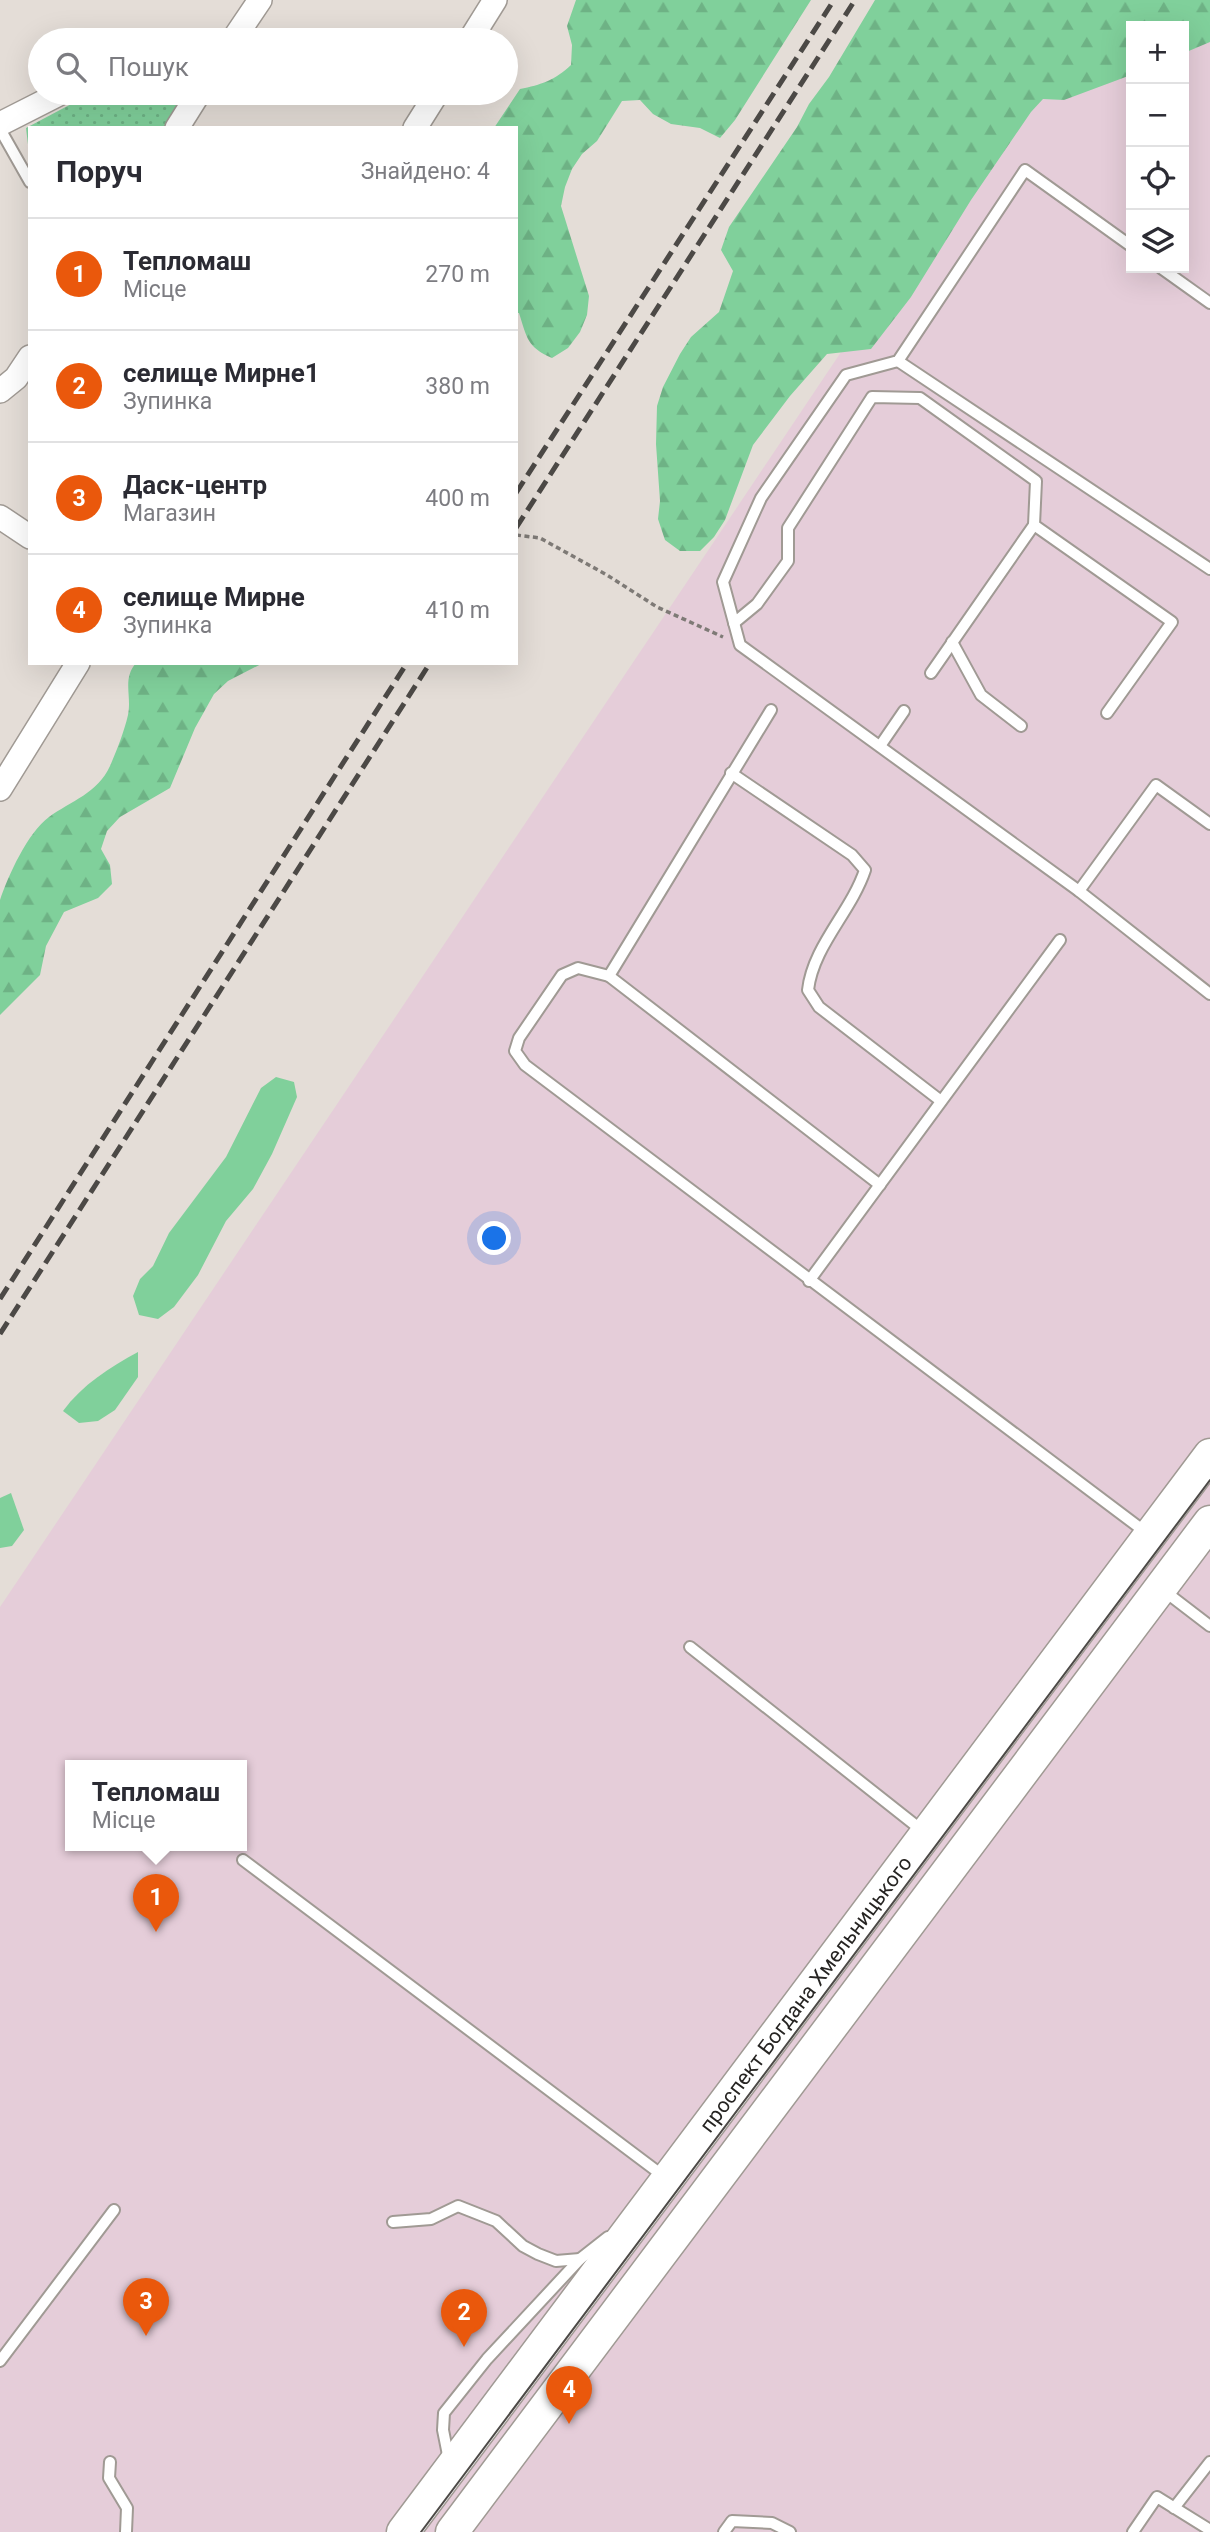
<!DOCTYPE html>
<html lang="uk">
<head>
<meta charset="utf-8">
<style>
	:root { --surface:#fff; --page:#f2f2f3; --text:#2b2b33; --muted:#7c7c81; --line:#e1e1e2; --accent:#ea580c }
	body { margin:0; font-family:Roboto,sans-serif; background:var(--page); color:var(--text) }
	.controls { position:absolute; right:21px; top:21px; display:grid; overflow:hidden; border-radius:0px; box-shadow:0 7px 28px #0002 }
	.controls button { width:63px; height:63px; display:grid; place-items:center; padding:0; border:0; border-bottom:2px solid var(--line); background:var(--surface); color:var(--text); font:35px sans-serif }
	.you { position:absolute; left:495px; top:1239px; width:24px; height:24px; margin:-18px; border:5px solid #fff; border-radius:50%; background:#1a73e8; box-shadow:0 0 0 10px #1a73e833 }
	.badge { display:grid; place-items:center; width:46px; height:46px; border-radius:50%; background:var(--accent); color:#fff; font-size:23px; font-weight:700 }
	.pin { position:absolute; translate:-50% -58px; filter:drop-shadow(0 2px 4px #0008) }
	.pin::after { content:''; position:absolute; top:37px; width:24px; height:21px; background:inherit; clip-path:polygon(0 0,100% 0,50% 100%) }
	.popup { position:absolute; left:65px; top:1760px; width:182px; height:91px; box-sizing:border-box; display:grid; place-content:center; border-radius:0px; background:var(--surface); filter:drop-shadow(0 2px 5px #0005); font-size:23px; white-space:nowrap; color:var(--muted) }
	.popup b { font-size:26px; color:var(--text) }
	.popup::after { content:''; position:absolute; left:50%; top:100%; margin-left:-14px; border:14px solid transparent; border-top-color:var(--surface) }
	.list { margin:0; padding:0; list-style:none }
	h2 { display:flex; justify-content:space-between; align-items:center; height:91px; margin:0; padding:0 28px; font-size:30px }
	h2 small { font-size:23px; font-weight:400; color:var(--muted) }
	.list li { display:grid; grid-template-columns:46px 1fr auto; gap:21px; align-items:center; box-sizing:border-box; height:112px; padding:0 28px; border-top:2px solid var(--line) }
	.list b { display:block; font-size:26px; white-space:nowrap }
	.list p { margin:0; font-size:23px; white-space:nowrap; color:var(--muted) }
	.list em { font-size:23px; font-style:normal; color:var(--muted) }
	.icon { flex:none; width:38px; height:38px; fill:none; stroke:currentColor; stroke-width:2; stroke-linecap:round; stroke-linejoin:round }
	.map { position:relative; flex:none; width:1210px; height:2532px; overflow:hidden }
	.search { position:absolute; background:var(--surface); box-shadow:0 7px 28px #0002; left:28px; top:28px; width:490px; height:77px; display:flex; align-items:center; gap:18px; box-sizing:border-box; padding:0 24px; border-radius:38px; color:var(--muted); font-size:26px }
	.panel { position:absolute; background:var(--surface); box-shadow:0 7px 28px #0002; left:28px; top:126px; width:490px; height:539px; border-radius:0px }
	.map>svg:first-child { display:block }
	.industrial { fill:#e5cdd9; fill-rule:evenodd }
	.green { fill:#80d09b }
	.forest { fill:url(#forest-firs) }
	.park { fill:url(#park-dots) }
	.lines { fill:none; stroke-linecap:round; stroke-linejoin:round }
	.service-casing { stroke:#a09a94; stroke-width:14 }
	.minor-casing { stroke:#a09a94; stroke-width:26 }
	.secondary-casing { stroke:#a09a94; stroke-width:35 }
	.path { stroke:#7e7a76; stroke-width:3.5; stroke-dasharray:5 3.5; stroke-linecap:butt }
	.service { stroke:#fff; stroke-width:10 }
	.minor { stroke:#fff; stroke-width:23 }
	.secondary { stroke:#fff; stroke-width:32 }
	.tram { stroke:#4c4946; stroke-width:2 }
	.rail { stroke:#4c4946; stroke-width:5; stroke-dasharray:14 7; stroke-linecap:butt }
	.labels { text-anchor:middle; stroke-width:6; stroke-linejoin:round; paint-order:stroke }
	.street-label { font-size:21px; fill:#262422; stroke:#f2eae4 }
</style>
</head>
<body>
<div class="map">
<svg width="1210" height="2532" viewBox="0 0 1210 2532">
	<defs>
		<pattern id="forest-firs" width="22" height="20" patternUnits="userSpaceOnUse" patternTransform="scale(1.75)"><rect width="22" height="20" fill="#80d09b"/><path d="M5 1l3.5 6h-7zM16 11l3.5 6h-7z" fill="#6eb285"/></pattern>
		<pattern id="park-dots" width="8" height="8" patternUnits="userSpaceOnUse" patternTransform="scale(1.75)"><rect width="8" height="8" fill="#80d09b"/><path d="M2 2h.1M6 6h.1" fill="none" stroke="#6eb285" stroke-width="1.8" stroke-linecap="round"/></pattern>
	</defs>
	<rect width="100%" height="100%" fill="#e4ddd7"/>
	<path class="industrial" d="M1077 0H1210V2532H0V1607ZM1131 26H1184V268H1131ZM70 1766H242V1846H70Z"/>
	<g class="green">
		<polygon points="276,1077 294,1082 297,1097 272,1154 253,1189 226,1221 198,1275 174,1307 158,1319 139,1315 133,1296 140,1279 153,1266 169,1233 226,1157 261,1088"/>
		<path d="M138 1352V1377L115 1410 98 1421 79 1423 63 1411C82 1385 110 1367 138 1352Z"/>
		<polygon points="11,1493 24,1530 12,1546 0,1548 0,1498"/>
	</g>
	<g class="forest">
		<path d="M576 0H811L735 120 720 138 700 128 671 124 653 114 640 100 622 101 597 141 582 154 572 169 565 187 561 206 589 296 587 315 580 332 568 348 552 358C527 347 527 338 519 313H516V128H494L520 89C541 85 555 80 571 65L572 45 567 26Z"/>
		<polygon points="875,0 1210,0 1210,42 1184,53 1184,26 1131,26 1131,75 1064,100 1043,99 1031,112 971,200 911,297 871,349 827,354 790,396 753,445 725,520 714,537 700,551 680,551 665,540 658,519 660,501 656,444 657,406 663,387 680,354 691,337 719,312 733,271 721,250 729,227 797,127 809,104 829,77"/>
		<path d="M136 663H263L228 681 214 694 195 728 170 788 120 817 107 831 101 849 110 865 112 884 98 898 64 912 46 946 40 975 0 1015V900C8 876 28 832 49 817 71 801 98 793 110 766 117 750 124 732 128 715 132 696 122 679 136 663Z"/>
	</g>
	<polygon class="park" points="92,93 185,93 182,104 167,128 30,128 30,161 26,128"/>
	<g class="lines">
		<defs>
			<g id="service">
				<polyline points="0,129 30,182"/>
				<polyline points="1131,246 1025,170 898,361 846,375 761,498 723,582 740,645 1079,891 1210,994"/>
				<polyline points="1161,268 1210,303"/>
				<polyline points="898,361 1210,569"/>
				<polyline points="1034,525 1172,622 1107,713"/>
				<polyline points="734,623 757,604 788,561 788,528 872,397 920,398 1036,481 1034,525 931,673"/>
				<polyline points="952,642 981,695 1021,726"/>
				<polyline points="771,710 609,976 578,968 562,975 519,1038 515,1051 525,1065 1148,1534"/>
				<polyline points="880,746 904,711"/>
				<path d="M731 773 852 855 865 870C851 912 813 946 808 990L819 1007 941 1101"/>
				<polyline points="1079,891 1156,785 1210,824"/>
				<polyline points="609,976 880,1185"/>
				<polyline points="809,1281 1060,940"/>
				<polyline points="1163,1590 1210,1626"/>
				<polyline points="690,1647 924,1832"/>
				<polyline points="243,1860 666,2178"/>
				<polyline points="393,2222 431,2219 458,2206 496,2221 523,2246 538,2254 556,2261 580,2259"/>
				<polyline points="0,2361 114,2210"/>
				<polyline points="449,2460 443,2430 444,2413 487,2359 580,2259 608,2237"/>
				<polyline points="110,2462 109,2478 127,2508 126,2532"/>
				<polyline points="1174,2508 1210,2462"/>
				<polyline points="724,2532 732,2521 772,2523 790,2532"/>
				<polyline points="1133,2532 1157,2497 1210,2530"/>
			</g>
			<g id="minor">
				<polyline points="233,40 260,0"/>
				<polyline points="470,40 495,0"/>
				<polyline points="0,124 61,93"/>
				<polyline points="177,128 199,93"/>
				<polyline points="415,128 437,93"/>
				<polyline points="0,391 16,378 30,357"/>
				<polyline points="0,517 30,537"/>
				<polyline points="0,789 78,663"/>
			</g>
			<g id="secondary">
				<path id="s1" d="M403 2532 1210 1455"/>
				<polyline points="452,2532 1210,1522"/>
			</g>
		</defs>
		<use href="#service" class="service-casing"/>
		<use href="#minor" class="minor-casing"/>
		<use href="#secondary" class="secondary-casing"/>
		<polyline class="path" points="516,535 540,538 607,575 657,607 723,637"/>
		<use href="#service" class="service"/>
		<use href="#minor" class="minor"/>
		<use href="#secondary" class="secondary"/>
		<polyline class="tram" points="421,2532 1210,1480"/>
		<g class="rail">
			<polyline points="516,493 834,0"/>
			<polyline points="516,528 855,0"/>
			<polyline points="0,1299 407,663"/>
			<polyline points="0,1334 430,663"/>
		</g>
	</g>
	<g class="labels">
		<g class="street-label">
			<text dy="7" stroke="none"><textPath href="#s1" startOffset="672">проспект Богдана Хмельницького</textPath></text>
		</g>
	</g>
</svg>
<div class="controls">
<button>+</button>
<button>−</button>
<button><svg class="icon" aria-label="locate" viewBox="0 0 24 24"><circle cx="12" cy="12" r="6"/><path d="M12 2v4M12 18v4M2 12h4M18 12h4"/></svg></button>
<button><svg class="icon" aria-label="layers" viewBox="0 0 24 24"><path d="M12 4l9 5-9 5-9-5zM3 14l9 5 9-5"/></svg></button>
</div>
<div class="you"></div>
<div class="pin badge" style="left:156px;top:1932px">1</div>
<div class="popup"><b>Тепломаш</b>Місце</div>
<div class="pin badge" style="left:464px;top:2347px">2</div>
<div class="pin badge" style="left:146px;top:2336px">3</div>
<div class="pin badge" style="left:569px;top:2424px">4</div>
<div class="search"><svg class="icon" aria-label="search" viewBox="0 0 24 24"><circle cx="10" cy="10" r="6"/><path d="M15 15l6 6"/></svg>Пошук</div>
<section class="panel">
<h2>Поруч<small>Знайдено: 4</small></h2>
<ul class="list">
<li><span class="badge">1</span><div><b>Тепломаш</b><p>Місце</p></div><em>270 m</em></li>
<li><span class="badge">2</span><div><b>селище Мирне1</b><p>Зупинка</p></div><em>380 m</em></li>
<li><span class="badge">3</span><div><b>Даск-центр</b><p>Магазин</p></div><em>400 m</em></li>
<li><span class="badge">4</span><div><b>селище Мирне</b><p>Зупинка</p></div><em>410 m</em></li>
</ul>
</section>
</div>
</body>
</html>
